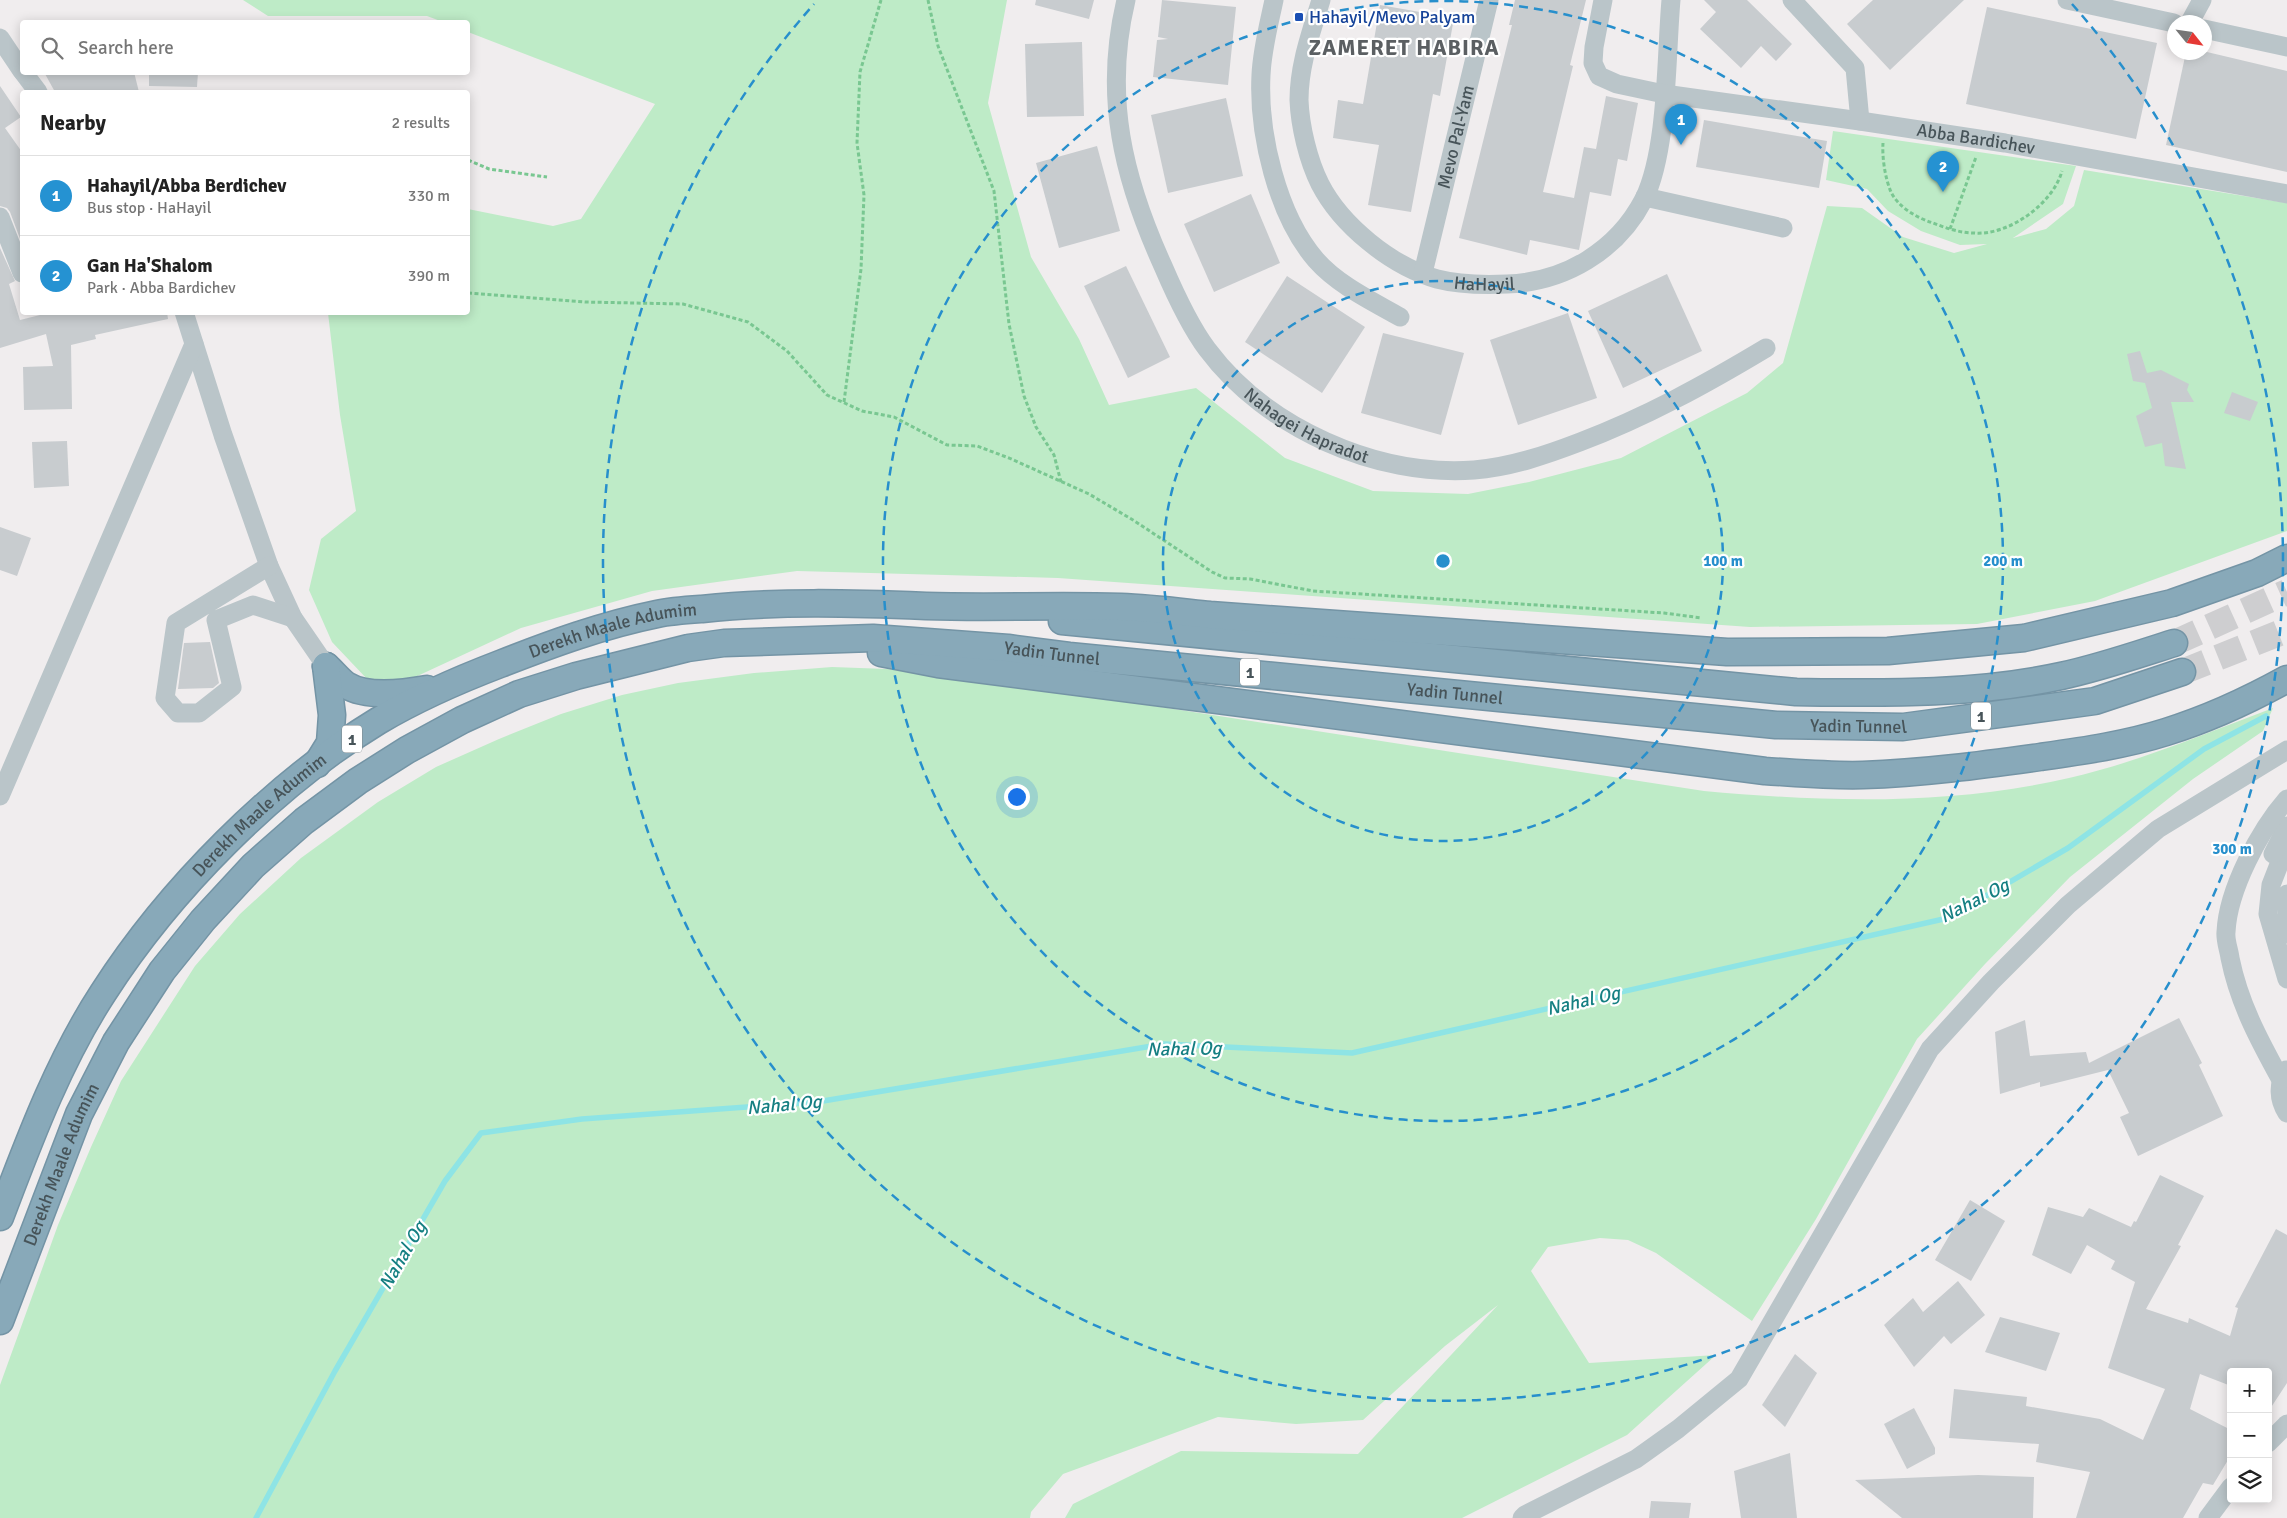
<!DOCTYPE html>
<html lang="en">
<head>
<meta charset="utf-8">
<style>
	:root { --surface:#fff; --page:#f2f2f2; --text:#222; --muted:#767676; --line:#e0e0e0; --accent:#2592d2 }
	body { margin:0; font-family:Signika,sans-serif; background:var(--page); color:var(--text) }
	.controls { position:absolute; right:15px; bottom:15px; display:grid; overflow:hidden; border-radius:5px; box-shadow:0 2px 12px #0003 }
	.controls button { width:45px; height:45px; display:grid; place-items:center; padding:0; border:0; border-bottom:1px solid var(--line); background:var(--surface); color:var(--text); font:25px sans-serif }
	.compass { position:absolute; left:2167px; top:15px; width:45px; height:45px; border-radius:50%; background:var(--surface); box-shadow:0 2px 12px #0003; rotate:120deg }
	.you { position:absolute; left:1016px; top:796px; width:18px; height:18px; margin:-12px; border:4px solid #fff; border-radius:50%; background:#1a73e8; box-shadow:0 0 0 8px #1a73e833 }
	.badge { display:grid; place-items:center; width:32px; height:32px; border-radius:50%; background:var(--accent); color:#fff; font-size:16px; font-weight:700 }
	.pin { position:absolute; translate:-50% -41px; filter:drop-shadow(0 1px 2px #0008) }
	.pin::after { content:''; position:absolute; top:26px; width:18px; height:15px; background:inherit; clip-path:polygon(0 0,100% 0,50% 100%) }
	.list { margin:0; padding:0; list-style:none }
	h2 { display:flex; justify-content:space-between; align-items:center; height:65px; margin:0; padding:0 20px; font-size:21px }
	h2 small { font-size:16px; font-weight:400; color:var(--muted) }
	.list li { display:grid; grid-template-columns:32px 1fr auto; gap:15px; align-items:center; box-sizing:border-box; height:80px; padding:0 20px; border-top:1px solid var(--line) }
	.list b { display:block; font-size:19px; white-space:nowrap }
	.list p { margin:0; font-size:16px; white-space:nowrap; color:var(--muted) }
	.list em { font-size:16px; font-style:normal; color:var(--muted) }
	.icon { flex:none; width:28px; height:28px; fill:none; stroke:currentColor; stroke-width:2; stroke-linecap:round; stroke-linejoin:round }
	.map { position:relative; flex:none; width:2287px; height:1518px; overflow:hidden }
	.search { position:absolute; background:var(--surface); box-shadow:0 2px 12px #0003; left:20px; top:20px; width:450px; height:55px; display:flex; align-items:center; gap:12px; box-sizing:border-box; padding:0 18px; border-radius:5px; color:var(--muted); font-size:19px }
	.panel { position:absolute; background:var(--surface); box-shadow:0 2px 12px #0003; left:20px; top:90px; width:450px; height:225px; border-radius:5px }
	.map>svg:first-child { display:block }
	.green { fill:#beebc7 }
	.lines { fill:none; stroke-linecap:round; stroke-linejoin:round }
	.stream { stroke:#8ee4e5; stroke-width:5.5 }
	.building { fill:#c8cccf }
	.highway-tunnel { stroke:#ceced0; stroke-width:26; stroke-dasharray:26 13; stroke-linecap:butt }
	.highway-casing { stroke:#7494a5; stroke-width:29 }
	.path { stroke:#79c791; stroke-width:3; stroke-dasharray:4 2.5; stroke-linecap:butt }
	.minor { stroke:#bac5c9; stroke-width:19 }
	.highway { stroke:#88a9b9; stroke-width:26 }
	.ring { fill:none; stroke:#278fcc; stroke-width:2.5; stroke-dasharray:9 6 }
	.transit-dot { fill:#1a4fb4; stroke:#fff; stroke-width:2 }
	.labels { text-anchor:middle; stroke-width:4.5; stroke-linejoin:round; paint-order:stroke }
	.shield { fill:#fff; stroke:#7e878b; stroke-width:1 }
	.shield-label { font-size:16px; font-weight:bold; fill:#475459 }
	.transit-label { font-size:18px; fill:#164399; stroke:#fff; text-anchor:start }
	.street-label { font-size:18px; fill:#475459; stroke:#fff }
	.water-label { font-size:19px; font-style:italic; fill:#157f82; stroke:#fff }
	.district-label { font-size:22px; font-weight:bold; letter-spacing:1px; fill:#5b5f62; stroke:#fff }
	.centre { fill:#278fcc; stroke:#fff; stroke-width:2.5 }
	.ring-label { font-size:15px; text-anchor:middle; font-weight:bold; fill:#278fcc; stroke:#fff; stroke-width:4.5; stroke-linejoin:round; paint-order:stroke }
</style>
</head>
<body>
<div class="map">
<svg width="2287" height="1518" viewBox="0 0 2287 1518">
	<rect width="100%" height="100%" fill="#f0edee"/>
	<g class="green">
		<polygon points="243,0 1007,0 988,103 1031,257 1079,339 1109,405 1196,388 1285,458 1373,491 1468,494 1529,482 1621,458 1747,393 1783,363 1827,206 1862,208 1903,237 1954,253 1987,244 1960,245 1921,231 1888,211 1867,189 1826,180 1833,131 2076,166 2063,204 2013,238 2046,229 2074,206 2084,170 2287,203 2287,531 2095,601 1977,624 1750,627 1058,578 797,571 652,591 521,628 398,685 367,679 332,642 309,590 321,539 356,511 340,415 328,313 468,312 468,209 553,226 581,219 655,104 468,32 468,22 443,22 427,16 268,16"/>
		<path d="M832 667 887 669 967 677 1704 791C1825 802 1949 806 2069 778 2139 762 2206 733 2273 708L2263 731 2193 779 2070 877 1985 964 1917 1039 1816 1219 1752 1321 1656 1253 1628 1240 1600 1238 1548 1247 1531 1271 1589 1363 1716 1355 1627 1435 1462 1518H1065L1073 1504 1181 1451 1358 1454 1498 1305 1445 1346 1363 1420 1296 1424 1218 1417 1063 1474 1031 1512 1030 1518H0V1385L58 1225 91 1147 121 1081 195 966 240 914 301 858 378 802 436 767 499 739 561 714 622 695 678 683 754 673Z"/>
	</g>
	<g class="lines">
		<polyline class="stream" points="256,1518 335,1371 445,1181 481,1133 582,1119 817,1102 1164,1044 1352,1053 1948,918 2068,848 2204,749 2266,716"/>
	</g>
	<g class="building">
		<polygon points="1036,0 1094,0 1089,19 1035,5"/>
		<polygon points="1162,0 1236,7 1228,85 1153,77 1157,40 1168,39 1158,37"/>
		<polygon points="1515,0 1586,0 1570,65 1573,66 1543,192 1574,198 1584,147 1596,149 1606,96 1638,103 1627,161 1618,159 1611,196 1590,192 1579,250 1530,240 1527,255 1459,238 1512,25 1509,25"/>
		<polygon points="1704,0 1747,0 1792,44 1776,61 1761,46 1741,68 1700,29 1716,12"/>
		<polygon points="1873,0 1964,0 1890,70 1847,24"/>
		<polygon points="1380,5 1454,18 1440,96 1433,94 1411,212 1368,205 1379,145 1333,138 1338,100 1363,104"/>
		<polygon points="1987,7 2157,43 2136,139 1966,104"/>
		<polygon points="1082,42 1084,116 1027,117 1025,44"/>
		<polygon points="2186,52 2207,52 2287,71 2287,172 2166,145"/>
		<polygon points="44,72 134,72 139,92 55,92"/>
		<polygon points="149,72 198,72 197,87 149,86"/>
		<polygon points="0,86 21,117 5,128 22,152 22,244 10,212 7,208 0,206"/>
		<polygon points="1226,98 1243,176 1168,193 1151,115"/>
		<polygon points="1704,120 1827,141 1819,188 1696,167"/>
		<polygon points="1097,146 1120,231 1059,248 1036,163"/>
		<polygon points="1251,194 1280,263 1214,292 1184,224"/>
		<polygon points="0,248 15,281 9,284 20,320 52,312 167,312 168,319 95,335 96,339 71,345 72,409 24,410 23,367 53,366 46,334 0,348"/>
		<polygon points="1126,266 1170,357 1128,378 1084,286"/>
		<polygon points="1667,274 1702,351 1623,388 1588,311"/>
		<polygon points="1287,276 1365,327 1322,393 1245,342"/>
		<polygon points="1568,313 1597,398 1518,425 1490,340"/>
		<polygon points="1383,333 1464,353 1441,435 1361,413"/>
		<polygon points="2140,351 2147,373 2161,370 2189,384 2187,390 2194,402 2171,402 2186,469 2165,466 2162,443 2145,447 2136,416 2152,408 2145,383 2133,381 2127,354"/>
		<polygon points="2232,392 2258,402 2250,421 2224,413"/>
		<polygon points="67,441 69,486 34,488 32,442"/>
		<polygon points="0,527 31,538 17,576 0,570"/>
		<polygon points="210,642 219,683 213,688 178,689 184,643"/>
		<polygon points="2179,1018 2202,1063 2199,1065 2223,1116 2138,1156 2120,1117 2129,1113 2108,1070 2040,1087 2040,1082 2000,1094 1995,1032 2025,1020 2030,1056 2086,1052 2089,1063"/>
		<polygon points="2160,1175 2204,1196 2178,1245 2181,1246 2146,1309 2188,1323 2189,1318 2230,1336 2238,1308 2235,1307 2276,1229 2287,1235 2287,1383 2268,1412 2268,1372 2231,1372 2231,1386 2200,1374 2190,1409 2231,1430 2231,1455 2213,1485 2203,1483 2183,1518 2076,1518 2090,1472 2036,1462 2039,1444 1949,1438 1954,1389 2027,1397 2026,1406 2100,1419 2143,1440 2165,1389 2108,1368 2135,1282 2111,1269 2115,1261 2087,1245 2071,1274 2032,1255 2048,1207 2083,1217 2089,1208 2131,1227 2134,1221 2136,1222"/>
		<polygon points="1970,1200 2005,1221 1971,1281 1935,1260"/>
		<polygon points="1958,1281 1985,1315 1951,1344 1944,1336 1914,1367 1884,1325 1913,1298 1923,1312"/>
		<polygon points="2000,1317 2060,1333 2046,1371 1985,1352"/>
		<polygon points="1795,1354 1817,1373 1785,1427 1762,1405"/>
		<polygon points="1914,1408 1935,1448 1935,1454 1907,1469 1884,1424"/>
		<polygon points="1790,1453 1797,1518 1741,1518 1734,1471"/>
		<polygon points="1978,1475 2034,1477 2033,1518 1902,1518 1855,1480"/>
		<polygon points="1651,1501 1691,1503 1689,1518 1649,1518"/>
	</g>
	<g class="lines">
		<g class="highway-tunnel">
			<polyline points="2174,643 2287,592"/>
			<polyline points="2182,672 2287,630"/>
		</g>
		<defs>
			<g id="highway">
				<path d="M1062 621 1796 692C1883 693 1974 695 2061 676 2099 668 2136 655 2174 643"/>
				<path d="M881 653 938 664 1765 771C1798 773 1831 776 1863 775 1923 773 1982 765 2040 757 2082 751 2125 745 2166 732 2208 719 2249 700 2287 679"/>
				<path d="M326 666C333 672 339 680 346 685 367 698 405 693 427 689"/>
				<polyline points="317,764 330,743 332,715 326,666"/>
				<path id="s5" d="M0 1217C29 1141 58 1062 103 993 169 890 273 785 378 721 417 698 458 680 500 664 551 644 603 625 657 614 671 611 687 610 702 609 777 601 851 603 926 606 991 608 1056 605 1121 607 1151 608 1181 612 1210 615L1727 652 1888 651 2024 638 2172 603 2257 573 2287 558"/>
				<path id="s6" d="M0 1321 79 1114 116 1042 162 971 203 920 253 866 304 821 358 781 407 750 462 720 519 694 576 676 688 648 724 643 873 638 1008 648 1069 656 1776 725 1903 727 2095 701 2182 672"/>
			</g>
		</defs>
		<use href="#highway" class="highway-casing"/>
		<g class="path">
			<polyline points="928,0 938,46 994,191 1009,324 1024,396 1036,427 1054,455 1061,482"/>
			<path d="M1883 143C1882 157 1885 178 1891 192 1898 207 1917 218 1933 223 1946 228 1960 233 1974 233 2008 236 2053 204 2062 171"/>
			<polyline points="468,160 489,169 547,177"/>
			<polyline points="1950,229 1976,157"/>
			<polyline points="468,293 585,302 683,304 748,322 787,351 827,395 862,411 894,417 947,445 977,446 1009,458 1089,494 1133,520 1212,572 1225,578 1250,579 1313,591 1664,613 1702,618"/>
			<polyline points="844,402 861,269 864,195 857,143 860,72 881,0"/>
		</g>
		<g class="minor">
			<path id="s1" d="M1126 0C1103 96 1123 178 1163 266 1175 294 1189 325 1207 349 1266 428 1376 477 1474 470 1511 467 1546 455 1580 442 1646 417 1706 384 1766 348"/>
			<path d="M1274 0C1269 24 1262 50 1261 75 1258 133 1277 215 1316 260 1338 285 1372 301 1400 317"/>
			<path id="s2" d="M1321 0C1311 33 1299 65 1299 100 1300 126 1308 160 1320 184 1341 225 1391 266 1437 279 1460 285 1483 285 1507 284 1565 282 1617 251 1644 199 1668 150 1666 56 1671 0"/>
			<path id="s3" d="M1603 0 1594 47 1593 63 1599 76 1617 84 1664 94 1860 121 2005 143 2287 194"/>
			<polyline points="1792,0 1855,68 1860,121"/>
			<polyline points="2067,0 2174,23"/>
			<polyline points="2190,22 2202,0"/>
			<polyline points="2204,29 2287,47"/>
			<polyline points="0,38 22,71"/>
			<polyline points="23,72 38,92"/>
			<polyline points="1645,197 1783,228"/>
			<polyline points="0,217 22,273"/>
			<path id="s4" d="M1423 273 1489 0"/>
			<polyline points="184,312 223,435 269,566 293,618 326,666"/>
			<polyline points="269,566 176,623 165,698 178,713 199,713 232,687 216,620 253,605 293,618"/>
			<polyline points="0,796 194,344"/>
			<polyline points="2287,844 2271,885 2268,914 2287,979"/>
			<polyline points="2273,854 2287,826"/>
			<polyline points="2287,894 2287,934"/>
			<path d="M2286 1070C2278 1084 2278 1099 2287 1113"/>
			<path d="M2281 1080C2259 1040 2239 1003 2230 958 2229 950 2225 940 2226 932 2228 889 2260 830 2287 799"/>
			<polyline points="2268,1443 2287,1424"/>
			<polyline points="1522,1518 1525,1515 1636,1459 1678,1429 1739,1379 1930,1049 1991,982 2068,905 2158,829 2287,750"/>
			<polyline points="2208,1518 2231,1487"/>
		</g>
		<use href="#highway" class="highway"/>
	</g>
	<g class="ring">
		<circle cx="1443" cy="561" r="280"/>
		<circle cx="1443" cy="561" r="560"/>
		<path d="M2072 4A840 840 0 1 1 814 4"/>
	</g>
	<rect class="transit-dot" x="1294" y="12" width="10" height="10" rx="2.5"/>
	<g class="labels">
		<g class="shield">
			<rect x="1240" y="658.5" width="20" height="27" rx="4"/>
			<rect x="1971" y="702.5" width="20" height="27" rx="4"/>
			<rect x="342" y="725.5" width="20" height="27" rx="4"/>
		</g>
		<g class="shield-label">
			<text x="1250" y="678">1</text>
			<text x="1981" y="722">1</text>
			<text x="352" y="745">1</text>
		</g>
		<g class="transit-label">
			<text x="1309" y="23">Hahayil/Mevo Palyam</text>
		</g>
		<g class="street-label">
			<text dy="6" stroke="none"><textPath href="#s4" startOffset="140">Mevo Pal-Yam</textPath></text>
			<text dy="6" stroke="none"><textPath href="#s3" startOffset="461">Abba Bardichev</textPath></text>
			<text dy="6" stroke="none"><textPath href="#s2" startOffset="392">HaHayil</textPath></text>
			<text dy="6" stroke="none"><textPath href="#s1" startOffset="496">Nahagei Hapradot</textPath></text>
			<text dy="6" stroke="none"><textPath href="#s5" startOffset="890">Derekh Maale Adumim</textPath></text>
			<text dy="6" stroke="none"><textPath href="#s6" startOffset="1385">Yadin Tunnel</textPath></text>
			<text dy="6" stroke="none"><textPath href="#s6" startOffset="1790">Yadin Tunnel</textPath></text>
			<text dy="6" stroke="none"><textPath href="#s6" startOffset="2195">Yadin Tunnel</textPath></text>
			<text dy="6" stroke="none"><textPath href="#s5" startOffset="485">Derekh Maale Adumim</textPath></text>
			<text dy="6" stroke="none"><textPath href="#s6" startOffset="168">Derekh Maale Adumim</textPath></text>
		</g>
		<g class="water-label">
			<text transform="translate(1974 900) rotate(-27)" y="7">Nahal Og</text>
			<text transform="translate(1583 1000) rotate(-13)" y="7">Nahal Og</text>
			<text transform="translate(1184 1048) rotate(-1)" y="7">Nahal Og</text>
			<text transform="translate(784 1104) rotate(-5)" y="7">Nahal Og</text>
			<text transform="translate(402 1255) rotate(-60)" y="7">Nahal Og</text>
		</g>
		<g class="district-label">
			<text x="1404" y="55">ZAMERET HABIRA</text>
		</g>
	</g>
	<circle cx="1443" cy="561" r="8" class="centre"/>
	<g class="ring-label">
		<text x="1723" y="566">100 m</text>
		<text x="2003" y="566">200 m</text>
		<text x="2232" y="854">300 m</text>
	</g>
</svg>
<div class="controls">
<button>+</button>
<button>−</button>
<button><svg class="icon" aria-label="layers" viewBox="0 0 24 24"><path d="M12 4l9 5-9 5-9-5zM3 14l9 5 9-5"/></svg></button>
</div>
<svg class="compass" viewBox="-18 -18 36 36"><path d="M0-13l5 13h-10z" fill="#e53935"/><path d="M0 13l5-13h-10z" fill="#767676"/></svg>
<div class="you"></div>
<div class="pin badge" style="left:1681px;top:145px">1</div>
<div class="pin badge" style="left:1943px;top:192px">2</div>
<div class="search"><svg class="icon" aria-label="search" viewBox="0 0 24 24"><circle cx="10" cy="10" r="6"/><path d="M15 15l6 6"/></svg>Search here</div>
<section class="panel">
<h2>Nearby<small>2 results</small></h2>
<ul class="list">
<li><span class="badge">1</span><div><b>Hahayil/Abba Berdichev</b><p>Bus stop · HaHayil</p></div><em>330 m</em></li>
<li><span class="badge">2</span><div><b>Gan Ha'Shalom</b><p>Park · Abba Bardichev</p></div><em>390 m</em></li>
</ul>
</section>
</div>
</body>
</html>
